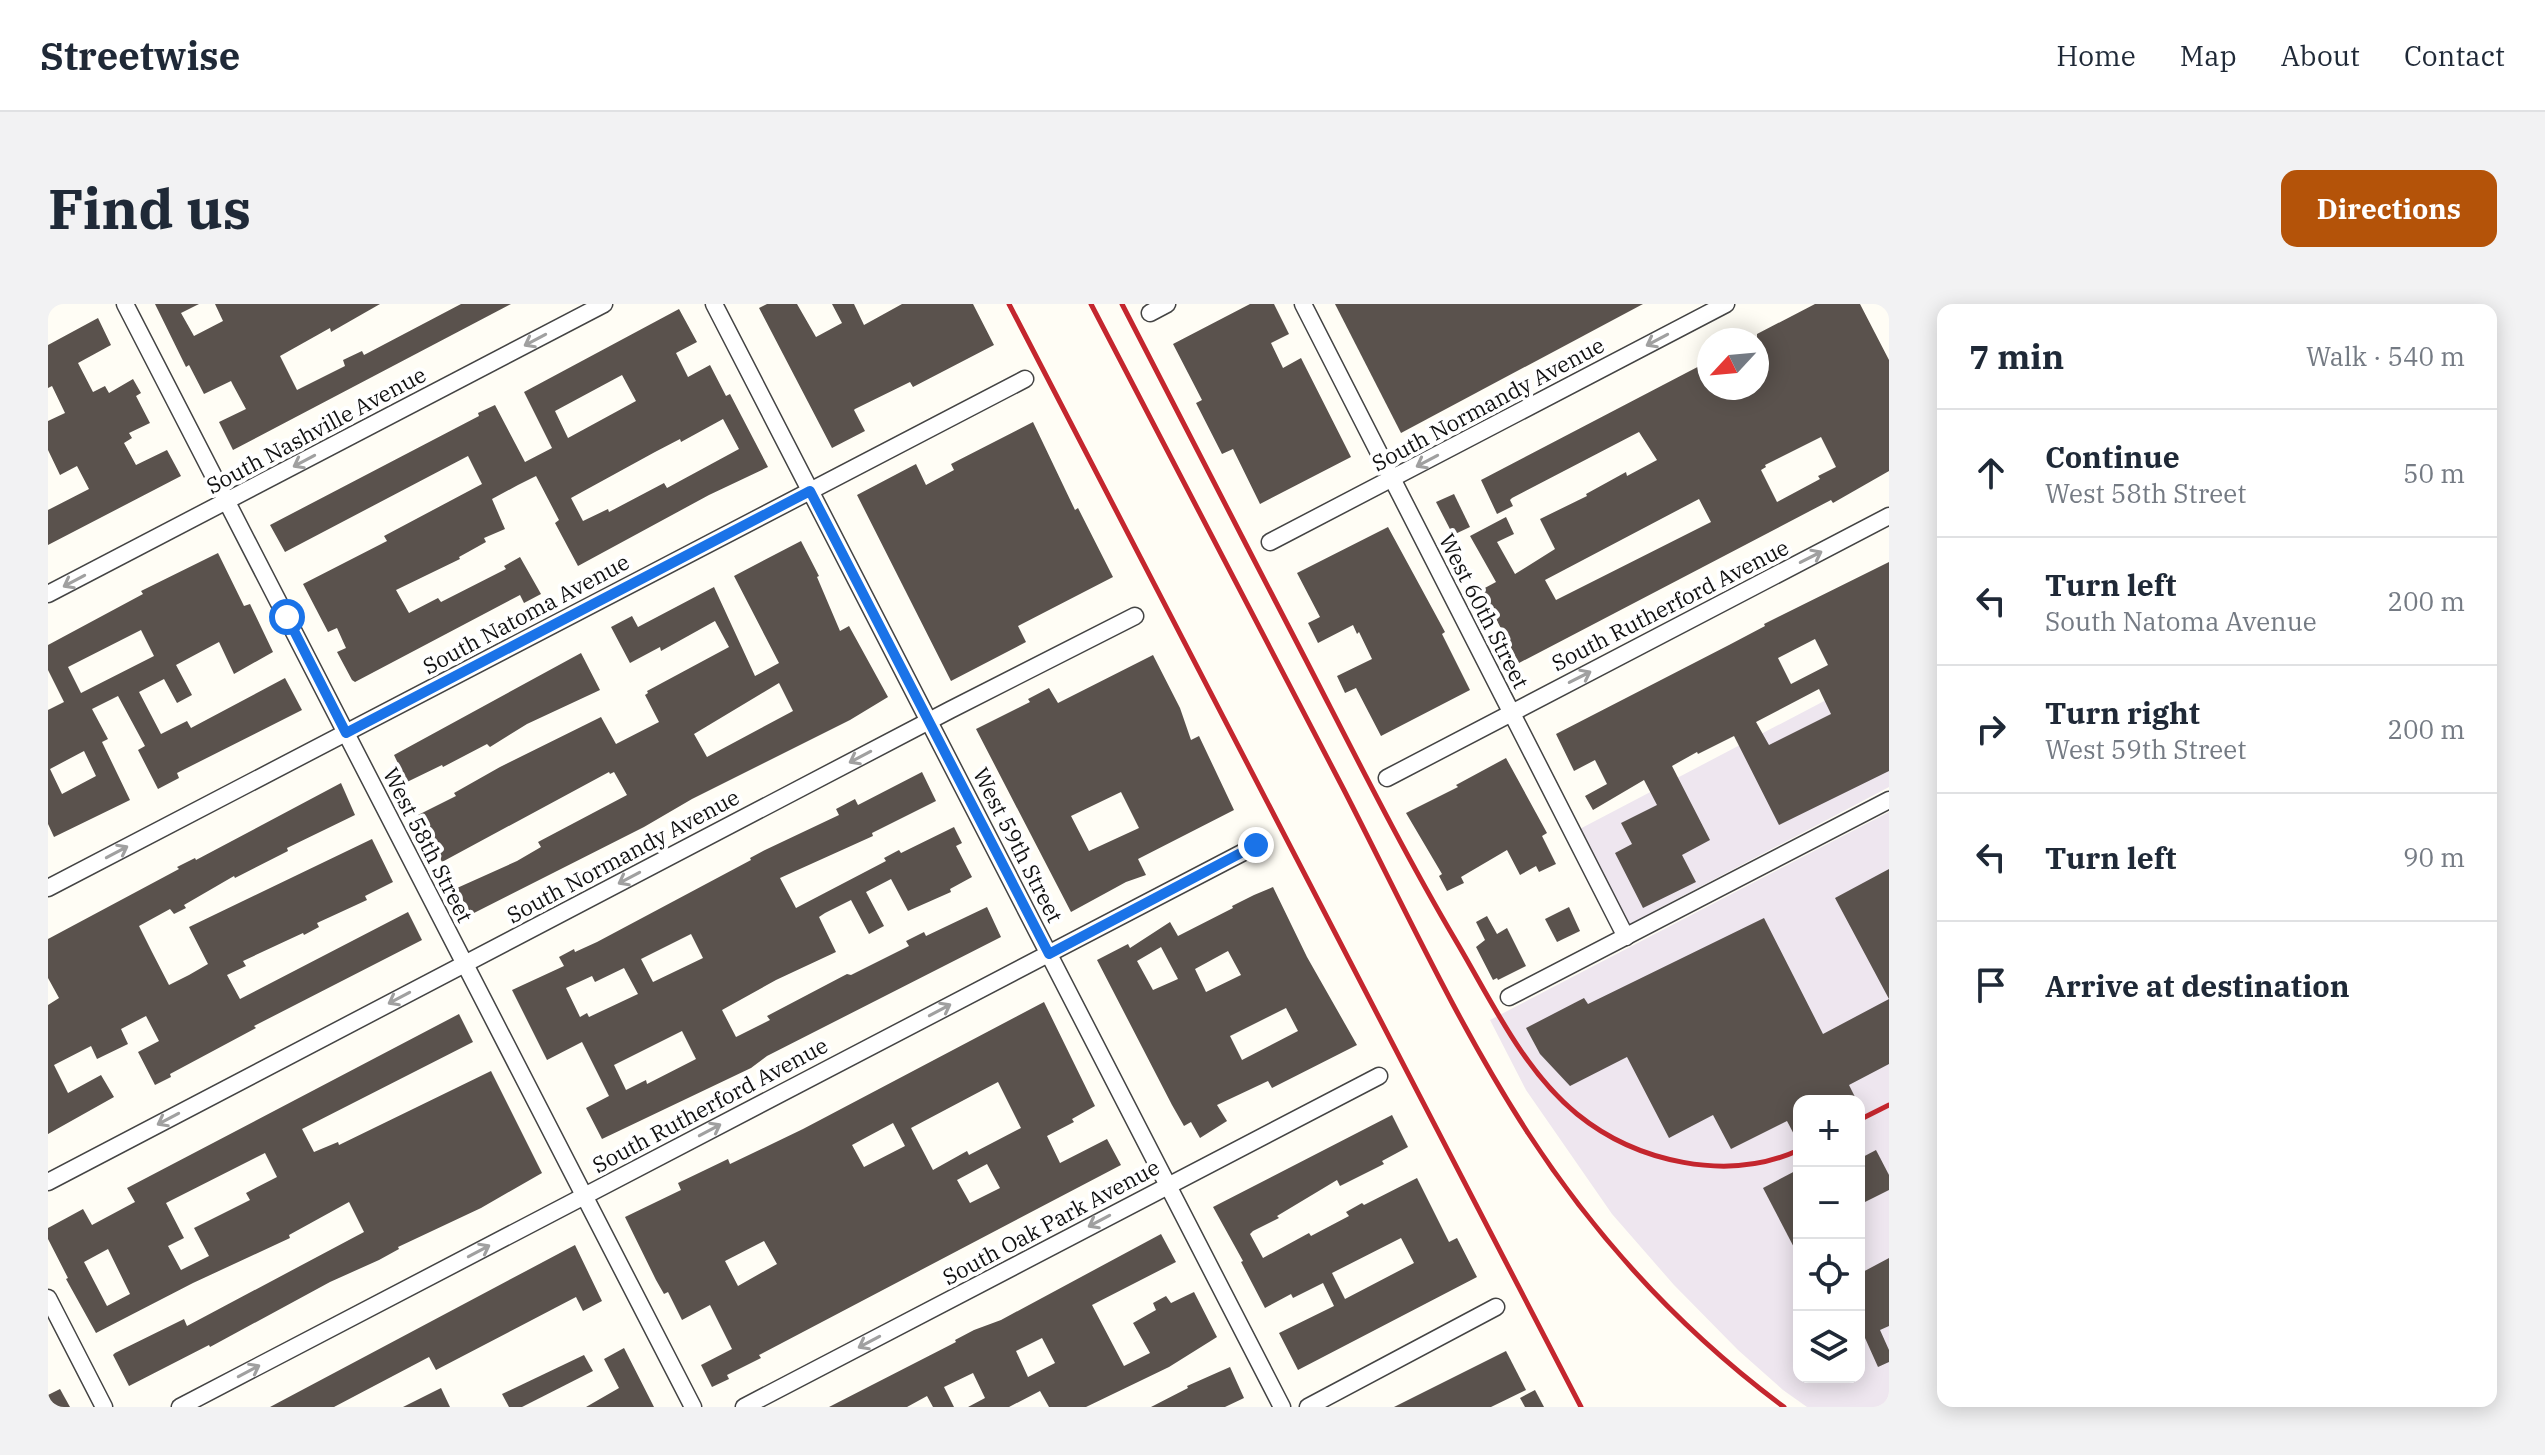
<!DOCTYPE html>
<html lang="en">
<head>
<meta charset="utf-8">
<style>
	:root { --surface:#fff; --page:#f2f2f3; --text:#1f2937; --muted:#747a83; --line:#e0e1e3; --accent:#b45309 }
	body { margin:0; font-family:"IBM Plex Serif",serif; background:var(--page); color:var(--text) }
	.controls { position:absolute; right:24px; bottom:24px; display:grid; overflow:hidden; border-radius:16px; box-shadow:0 4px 20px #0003 }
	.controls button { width:72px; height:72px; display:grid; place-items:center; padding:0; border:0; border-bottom:2px solid var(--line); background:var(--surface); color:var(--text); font:40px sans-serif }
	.compass { position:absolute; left:1649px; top:24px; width:72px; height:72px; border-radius:50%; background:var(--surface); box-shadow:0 4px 20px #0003; rotate:244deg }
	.stop { position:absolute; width:24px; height:24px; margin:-18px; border:6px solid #1a73e8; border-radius:50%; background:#fff }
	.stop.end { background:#1a73e8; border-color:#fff; box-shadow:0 2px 8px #0008 }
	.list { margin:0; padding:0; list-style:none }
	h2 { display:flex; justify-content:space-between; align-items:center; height:104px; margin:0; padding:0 32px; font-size:34px }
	h2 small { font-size:26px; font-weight:400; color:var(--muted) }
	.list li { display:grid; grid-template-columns:52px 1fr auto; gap:24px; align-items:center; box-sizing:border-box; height:128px; padding:0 32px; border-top:2px solid var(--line) }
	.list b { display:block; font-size:30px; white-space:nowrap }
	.list p { margin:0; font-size:26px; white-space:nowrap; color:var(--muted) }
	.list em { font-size:26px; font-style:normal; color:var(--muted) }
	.icon { flex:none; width:44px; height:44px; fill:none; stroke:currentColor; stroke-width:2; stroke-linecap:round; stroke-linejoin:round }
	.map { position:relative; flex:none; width:1841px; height:1103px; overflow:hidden; border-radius:16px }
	header { display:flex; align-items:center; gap:48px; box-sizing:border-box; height:112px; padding:0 40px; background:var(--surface); border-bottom:2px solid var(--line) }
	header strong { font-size:38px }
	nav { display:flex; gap:44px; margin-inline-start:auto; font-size:28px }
	.intro { display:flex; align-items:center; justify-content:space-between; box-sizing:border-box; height:192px; padding:0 48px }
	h1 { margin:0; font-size:56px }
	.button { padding:20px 36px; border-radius:16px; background:var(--accent); color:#fff; font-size:28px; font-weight:700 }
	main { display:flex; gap:48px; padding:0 48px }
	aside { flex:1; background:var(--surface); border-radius:16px; box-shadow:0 4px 20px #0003 }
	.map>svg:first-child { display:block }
	.industrial { fill:#eee6ef; fill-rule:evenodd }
	.building { fill:#5a524d; fill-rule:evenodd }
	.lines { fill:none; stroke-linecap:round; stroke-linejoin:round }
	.street-casing { stroke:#444; stroke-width:19 }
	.street { stroke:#fff; stroke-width:16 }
	.rail { stroke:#c4262e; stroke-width:5 }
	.oneway { stroke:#a0a0a0 }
	.route { stroke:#1a73e8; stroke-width:10 }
	.labels { text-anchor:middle; stroke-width:8; stroke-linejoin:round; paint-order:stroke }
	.street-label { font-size:22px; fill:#111; stroke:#fff }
</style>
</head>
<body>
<header>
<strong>Streetwise</strong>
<nav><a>Home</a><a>Map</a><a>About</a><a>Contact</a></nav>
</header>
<div class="intro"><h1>Find us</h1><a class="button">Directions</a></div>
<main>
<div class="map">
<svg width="1841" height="1103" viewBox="0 0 1841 1103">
	<rect width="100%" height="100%" fill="#fffdf5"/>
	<g class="industrial">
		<polygon points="1841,363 1841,483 1576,623 1526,528"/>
		<path d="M1841 508V1103H1759L1735 1086 1690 1046 1626 981 1564 910 1478 786 1442 716ZM1751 797H1811V1073H1751Z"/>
	</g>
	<g class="building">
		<polygon points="107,0 151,0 133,9 146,32 175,17 167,0 332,0 283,28 282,24 232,52 249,86 297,62 295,56 314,47 316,51 413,0 463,0 185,146 171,118 198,105 185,81 183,77 156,90 141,61 138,63"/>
		<polygon points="719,0 749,0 768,33 794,19 784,0 806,0 816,21 854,0 925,0 946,41 865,83 862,78 807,105 806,106 817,127 784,144 711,4"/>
		<polygon points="1202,0 1226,0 1241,30 1223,39 1235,64 1253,54 1303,153 1212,200 1185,145 1174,150 1148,99 1154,96 1125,40"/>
		<polygon points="1287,0 1595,0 1353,129"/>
		<path d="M1767 0H1812L1841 56V167L1785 199 1783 196 1471 359 1433 286 1448 278 1422 232 1458 213 1466 230 1449 238 1467 270 1507 245 1492 215 1539 192 1538 190 1578 168 1579 172 1609 156 1591 128 1464 194 1462 196 1465 202 1449 210 1433 176 1661 57V84H1709V30ZM1773 133 1788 163 1770 172 1772 175 1729 198 1713 166 1718 163 1717 161ZM1651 195 1663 218 1508 296 1497 276Z"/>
		<path d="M631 5 649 38 628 49 640 73 662 61 678 92 682 90 720 163 661 191 530 262 507 219 511 216 488 172 470 181 444 195 457 225 436 234 438 238 411 253 412 255 348 286 361 309 390 294 393 298 458 265 456 262 472 253 493 290 476 299 472 291 307 378 304 376 289 348 298 344 289 324 280 328 255 280 339 237 336 232 434 180 420 152 237 248 222 221 431 112 430 109 447 101 477 158 504 144 476 88ZM574 71 588 97 520 134 507 107ZM675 115 691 145 619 184 616 179 561 208 560 205 535 217 523 194 607 148 632 135 633 138Z"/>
		<polygon points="50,14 63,41 30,59 45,88 57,82 61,89 85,75 93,89 88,92 102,119 81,129 84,134 76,139 88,161 119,146 133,172 0,241 0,206 41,185 29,162 12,171 0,146 0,117 17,109 4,82 0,84 0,41"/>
		<polygon points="985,118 1027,206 1030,204 1065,273 970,322 978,338 903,377 809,191 868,160 878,181 906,166 903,160"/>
		<polygon points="1406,190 1422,223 1405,231 1388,198"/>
		<polygon points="1340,223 1397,328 1394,330 1422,386 1333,432 1308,384 1297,389 1289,372 1324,355 1311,328 1309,330 1305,321 1270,339 1260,319 1272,313 1249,269"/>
		<path d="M753 237 771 272 769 273 792 327 801 322 840 393 802 416 644 495 596 523 422 611 409 584 469 557 493 543 490 538 579 491 566 468 562 470 561 468 394 558 370 511 408 492 406 489 452 463 553 413 568 440 611 418 597 391 600 389 599 387 681 343 667 317 613 347 612 343 582 359 563 323 584 312 590 323 666 283 707 372 731 359 686 272ZM731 379 745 407 659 453 646 430Z"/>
		<path d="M170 249 196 302 202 300 225 348 186 370 171 338 128 361 144 391 129 399 116 375 91 388 113 430 139 417 143 424 237 374 254 406 129 469 131 474 110 485 90 446 97 442 70 392 44 405 60 435 54 438 82 496 6 533 0 520V406L16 398 0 366V341L95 290 93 287ZM93 326 106 352 33 389 20 363ZM36 447 48 472 14 490 2 465Z"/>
		<path d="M1841 258V467L1731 521 1686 432 1650 450 1649 448 1624 462 1662 536 1634 551 1648 578 1595 604 1567 549 1584 540 1573 519 1609 501 1596 476 1545 506 1537 492 1559 480 1547 456 1526 467 1508 430 1681 341 1717 322 1716 320ZM1767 335 1780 361 1743 380 1730 354ZM1771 385 1783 410 1721 441 1708 418Z"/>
		<polygon points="533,349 552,386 479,420 442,443 439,440 395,463 394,461 359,478 346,451"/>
		<path d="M1105 351 1132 404 1143 436 1151 432 1186 506 1090 555 1098 571 1078 578 1023 608 928 425 982 398 980 395 1001 384 1010 399ZM1073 488 1091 524 1041 547 1023 512Z"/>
		<polygon points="1458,454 1499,529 1494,532 1508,560 1491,568 1488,562 1472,571 1459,546 1413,573 1416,579 1399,587 1391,572 1394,570 1358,509 1410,483 1408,481"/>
		<path d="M874 468 888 497 824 529 825 532 732 574 748 604 838 557 836 554 851 546 853 549 906 523 914 539 908 542 924 573 902 585 903 588 860 607 843 575 818 588 836 622 821 630 803 596 777 609 771 613 788 648 728 676 674 706 688 733 722 716 719 712 799 670 803 671 861 642 858 637 876 628 878 632 939 603 953 633 719 752 703 764 554 835 538 804 561 792 534 738 499 756 464 686 516 662 511 653 526 645 527 648 549 638 703 556 702 554 717 546 791 511 788 505 807 495 810 501ZM643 630 655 654 605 678 593 655ZM576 664 590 690 541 713 539 709 532 713 518 684 544 672 547 678ZM634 727 648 755 599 780 598 776 578 786 566 761Z"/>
		<polygon points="293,479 307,511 239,544 240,547 187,574 186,572 136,601 138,604 126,610 122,605 91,622 104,648 121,681 141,671 160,660 141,623 324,535 345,578 317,592 319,596 269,619 271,623 256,631 255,629 195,657 198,662 179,671 192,695 360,608 374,636 206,722 208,724 122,770 123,773 107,781 90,748 111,737 98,712 73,725 80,740 49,755 43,742 6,761 20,789 53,771 66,793 0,830 0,701 11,694 0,674 0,635 131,565 129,563 147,554 148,556"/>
		<polygon points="1841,565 1841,760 1801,781 1809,797 1751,797 1751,840 1739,817 1683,845 1665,811 1621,834 1579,753 1522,782 1492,750 1478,724 1536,694 1540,700 1716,614 1775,730 1841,695 1787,594"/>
		<path d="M1225 583 1259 653 1309 741 1224 784 1220 777 1169 801 1179 817 1152 834 1143 818 1136 822 1124 801 1049 656 1080 640 1082 644 1122 618 1130 632 1185 604 1184 602 1206 591ZM1113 643 1130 675 1105 686 1089 657ZM1180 647 1193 671 1158 688 1147 665ZM1238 704 1250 727 1194 756 1182 732Z"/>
		<polygon points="1521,603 1532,627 1509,638 1497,615"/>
		<polygon points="1439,612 1449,630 1459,624 1478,662 1450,676 1449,674 1445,676 1428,643 1437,636 1428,618"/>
		<path d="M996 698 1047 802 1024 815 1026 818 999 832 1012 859 1059 835 1073 861 711 1051 713 1054 679 1071 681 1075 664 1083 653 1061 684 1045 662 1001 634 1016 620 988 616 990 608 976 577 913 633 886 630 879 680 855 682 860 755 825ZM950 778 973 824 921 851 919 847 885 866 863 824ZM845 819 857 842 816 863 804 841ZM939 860 952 884 922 899 909 876ZM716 937 729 960 690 982 677 957Z"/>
		<path d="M411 710 425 738 254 825 266 848 290 838 291 841 443 767 494 869 433 904 350 943 351 945 331 956 282 978 162 1043 161 1041 81 1082 65 1051 67 1049 136 1015 139 1022 316 928 301 898 241 931 242 934 145 979 48 1029 18 975 20 974 0 935V924L35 905 44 921 87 898 79 884ZM217 849 229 873 198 889 202 896 146 924 161 952 133 966 120 942 136 934 118 899ZM60 945 82 990 59 1002 36 958Z"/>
		<path d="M1344 811 1360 843 1334 857 1336 860 1292 882 1289 876 1229 912 1231 914 1205 927 1202 930 1215 954 1261 929 1263 932 1301 912 1298 908 1314 899 1316 901 1369 874 1401 938 1409 934 1429 973 1250 1066 1231 1029 1286 1002 1275 979 1245 994 1243 990 1217 1004 1193 958 1195 957 1165 903ZM1353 934 1366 959 1297 995 1284 969Z"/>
		<polygon points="1828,846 1841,871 1841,886 1811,901 1811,855"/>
		<polygon points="1751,865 1751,953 1715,884"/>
		<path d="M1113 930 1128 958 1044 1001 1076 1062 1102 1049 1085 1019 1108 1006 1105 999 1118 992 1123 999 1146 988 1169 1033 1121 1063 1038 1103H1001L992 1087 961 1103H920L937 1094 925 1069 896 1083 906 1103H885L879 1092 859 1103H781L908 1038 907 1036 926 1026 953 1016ZM994 1034 1007 1059 980 1073 968 1047Z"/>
		<polygon points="527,941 554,997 535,1007 528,993 388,1066 381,1053 286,1103 222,1103"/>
		<polygon points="1841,954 1841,1022 1832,1026 1841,1046 1841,1058 1830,1063 1817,1034 1811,1038 1811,970"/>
		<polygon points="576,1044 606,1103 538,1103 571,1084 556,1055"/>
		<polygon points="1458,1047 1478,1086 1443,1103 1346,1103"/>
		<polygon points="536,1051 545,1067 474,1103 461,1103 454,1090"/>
		<polygon points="1182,1063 1196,1094 1177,1103 1103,1103 1140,1084 1139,1082"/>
		<polygon points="393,1084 402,1103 355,1103"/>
		<polygon points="12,1085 22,1103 0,1103 0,1091"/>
		<polygon points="1487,1086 1496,1103 1477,1103 1472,1094"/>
	</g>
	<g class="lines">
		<defs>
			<g id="street">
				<polyline points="77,0 645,1103"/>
				<polyline points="666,0 1234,1103"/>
				<polyline points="1255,0 1578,633"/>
				<polyline points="1102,9 1119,0"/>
				<polyline points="1222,238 1678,0"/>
				<polyline points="0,290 556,0"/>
				<polyline points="1339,474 1841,212"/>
				<polyline points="0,584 977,75"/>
				<polyline points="1461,693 1841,496"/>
				<polyline points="0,878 902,406 1087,312"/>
				<polyline points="0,994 56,1103"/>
				<polyline points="132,1103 1213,539"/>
				<polyline points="696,1103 1331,772"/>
				<polyline points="1260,1103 1448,1003"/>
			</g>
		</defs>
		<use href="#street" class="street-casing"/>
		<use href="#street" class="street"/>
		<g class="rail">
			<polyline points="961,0 1533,1103"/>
			<path d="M1043 0C1128 162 1212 324 1296 486 1355 601 1410 721 1480 829 1549 935 1635 1028 1736 1103"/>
			<path d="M1074 0C1135 120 1198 240 1260 360 1308 453 1355 547 1408 637 1443 696 1475 766 1529 810 1588 858 1680 879 1751 846"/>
			<polyline points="1811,816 1841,801"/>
		</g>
	</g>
	<defs><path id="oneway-shaft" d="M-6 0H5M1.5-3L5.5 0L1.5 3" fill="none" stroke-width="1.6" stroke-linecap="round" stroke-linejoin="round" transform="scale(2)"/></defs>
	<g class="oneway">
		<use href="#oneway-shaft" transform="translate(487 36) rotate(152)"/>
		<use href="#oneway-shaft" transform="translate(1609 36) rotate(152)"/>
		<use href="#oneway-shaft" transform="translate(256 157) rotate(152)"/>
		<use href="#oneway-shaft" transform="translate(1379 157) rotate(152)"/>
		<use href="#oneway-shaft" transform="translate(1763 253) rotate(-27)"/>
		<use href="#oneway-shaft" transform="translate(26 277) rotate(152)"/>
		<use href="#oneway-shaft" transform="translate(1532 373) rotate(-27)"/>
		<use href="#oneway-shaft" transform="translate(812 453) rotate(152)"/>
		<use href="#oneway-shaft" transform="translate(69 548) rotate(-28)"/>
		<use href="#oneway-shaft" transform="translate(581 574) rotate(152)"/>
		<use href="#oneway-shaft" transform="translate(351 694) rotate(152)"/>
		<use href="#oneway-shaft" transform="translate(892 706) rotate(-28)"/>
		<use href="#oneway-shaft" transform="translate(120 815) rotate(152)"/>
		<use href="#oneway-shaft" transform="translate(662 826) rotate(-28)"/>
		<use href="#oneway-shaft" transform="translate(1051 917) rotate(152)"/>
		<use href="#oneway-shaft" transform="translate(431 947) rotate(-28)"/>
		<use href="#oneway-shaft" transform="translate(821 1038) rotate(152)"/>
		<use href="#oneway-shaft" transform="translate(201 1067) rotate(-28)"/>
	</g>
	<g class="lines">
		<polyline class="route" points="239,313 298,429 762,187 1001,650 1208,541"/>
	</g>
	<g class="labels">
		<g class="street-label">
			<text transform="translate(1440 100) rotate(-28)" y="8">South Normandy Avenue</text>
			<text transform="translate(268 126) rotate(-28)" y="8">South Nashville Avenue</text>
			<text transform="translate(1622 301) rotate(-27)" y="8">South Rutherford Avenue</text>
			<text transform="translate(1436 307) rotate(63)" y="8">West 60th Street</text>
			<text transform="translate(478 310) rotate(-28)" y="8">South Natoma Avenue</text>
			<text transform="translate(380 541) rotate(63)" y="8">West 58th Street</text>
			<text transform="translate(970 541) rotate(63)" y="8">West 59th Street</text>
			<text transform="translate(575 552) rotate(-28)" y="8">South Normandy Avenue</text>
			<text transform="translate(662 801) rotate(-28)" y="8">South Rutherford Avenue</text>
			<text transform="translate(1003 918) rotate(-28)" y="8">South Oak Park Avenue</text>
		</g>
	</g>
</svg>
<div class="controls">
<button>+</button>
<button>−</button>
<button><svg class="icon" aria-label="locate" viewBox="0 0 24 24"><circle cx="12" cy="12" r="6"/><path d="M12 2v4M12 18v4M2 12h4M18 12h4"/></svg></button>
<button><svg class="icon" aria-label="layers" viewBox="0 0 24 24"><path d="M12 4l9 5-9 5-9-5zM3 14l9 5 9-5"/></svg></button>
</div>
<svg class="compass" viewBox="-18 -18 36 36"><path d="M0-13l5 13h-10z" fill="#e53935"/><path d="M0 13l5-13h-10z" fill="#747a83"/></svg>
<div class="stop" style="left:239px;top:313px"></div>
<div class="stop end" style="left:1208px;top:541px"></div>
</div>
<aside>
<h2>7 min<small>Walk · 540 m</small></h2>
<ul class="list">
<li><svg class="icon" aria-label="ahead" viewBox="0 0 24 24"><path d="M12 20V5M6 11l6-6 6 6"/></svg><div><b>Continue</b><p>West 58th Street</p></div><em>50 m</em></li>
<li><svg class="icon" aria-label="left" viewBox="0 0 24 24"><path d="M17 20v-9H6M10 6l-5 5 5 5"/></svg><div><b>Turn left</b><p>South Natoma Avenue</p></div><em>200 m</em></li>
<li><svg class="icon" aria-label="right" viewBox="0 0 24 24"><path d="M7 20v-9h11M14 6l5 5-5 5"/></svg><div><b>Turn right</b><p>West 59th Street</p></div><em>200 m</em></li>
<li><svg class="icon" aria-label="left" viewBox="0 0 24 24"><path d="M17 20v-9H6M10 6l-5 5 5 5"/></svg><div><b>Turn left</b></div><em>90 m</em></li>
<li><svg class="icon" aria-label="arrive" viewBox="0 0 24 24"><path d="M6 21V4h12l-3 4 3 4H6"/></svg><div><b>Arrive at destination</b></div></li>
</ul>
</aside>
</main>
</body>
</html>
